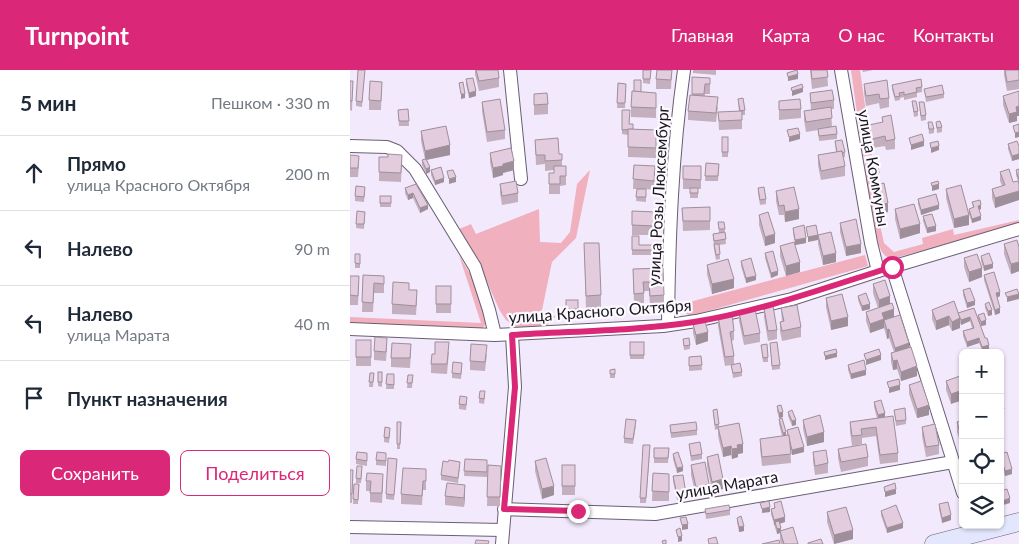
<!DOCTYPE html>
<html lang="ru">
<head>
<meta charset="utf-8">
<style>
	:root { --surface:#fff; --page:#f2f2f3; --text:#1f2937; --muted:#747a83; --line:#e0e1e3; --accent:#db2777 }
	body { margin:0; font-family:Lato,sans-serif; background:var(--page); color:var(--text) }
	.controls { position:absolute; right:15px; bottom:15px; display:grid; overflow:hidden; border-radius:8px; box-shadow:0 1px 4px #0004 }
	.controls button { width:45px; height:45px; display:grid; place-items:center; padding:0; border:0; border-bottom:1px solid var(--line); background:var(--surface); color:var(--text); font:25px sans-serif }
	.stop { position:absolute; width:15px; height:15px; margin:-11px; border:4px solid #db2777; border-radius:50%; background:#fff }
	.stop.end { background:#db2777; border-color:#fff; box-shadow:0 1px 5px #0008 }
	.list { margin:0; padding:0; list-style:none }
	h2 { display:flex; justify-content:space-between; align-items:center; height:65px; margin:0; padding:0 20px; font-size:21px }
	h2 small { font-size:16px; font-weight:400; color:var(--muted) }
	.list li { display:grid; grid-template-columns:32px 1fr auto; gap:15px; align-items:center; box-sizing:border-box; height:75px; padding:0 20px; border-top:1px solid var(--line) }
	.list b { display:block; font-size:19px; white-space:nowrap }
	.list p { margin:0; font-size:16px; white-space:nowrap; color:var(--muted) }
	.list em { font-size:16px; font-style:normal; color:var(--muted) }
	.actions { display:flex; gap:10px; padding:15px 20px }
	.actions a { flex:1; padding:11px 0; border:1px solid var(--accent); border-radius:8px; text-align:center; font-size:18px; color:var(--accent) }
	.actions .main { background:var(--accent); color:#fff }
	.icon { flex:none; width:28px; height:28px; fill:none; stroke:currentColor; stroke-width:2; stroke-linecap:round; stroke-linejoin:round }
	.map { position:relative; flex:none; width:669px; height:474px; overflow:hidden }
	header { display:flex; align-items:center; gap:30px; box-sizing:border-box; height:70px; padding:0 25px; background:var(--accent); color:#fff }
	header strong { font-size:24px }
	nav { display:flex; gap:28px; margin-inline-start:auto; font-size:18px }
	main { display:flex }
	aside { flex:1; background:var(--surface) }
	.map>svg:first-child { display:block }
	.green { fill:#f0b0be }
	.lines { fill:none; stroke-linecap:round; stroke-linejoin:round }
	.street-casing { stroke:#695f74; stroke-width:14 }
	.secondary-casing { stroke:#695f74; stroke-width:19 }
	.street { stroke:#fff; stroke-width:12 }
	.secondary { stroke:#e3e6fc; stroke-width:18 }
	.wall { fill:#c3afbe }
	.shaded-wall { fill:#9f8f9b }
	.building { fill:#e3ccdd; stroke:#9f8f9b }
	.route { stroke:#db2777; stroke-width:6 }
	.labels { text-anchor:middle; stroke-width:4.5; stroke-linejoin:round; paint-order:stroke }
	.street-label { font-size:16px; fill:#1a161e; stroke:#fcfafe }
</style>
</head>
<body>
<header>
<strong>Turnpoint</strong>
<nav><a>Главная</a><a>Карта</a><a>О нас</a><a>Контакты</a></nav>
</header>
<main>
<aside>
<h2>5 мин<small>Пешком · 330 m</small></h2>
<ul class="list">
<li><svg class="icon" aria-label="ahead" viewBox="0 0 24 24"><path d="M12 20V5M6 11l6-6 6 6"/></svg><div><b>Прямо</b><p>улица Красного Октября</p></div><em>200 m</em></li>
<li><svg class="icon" aria-label="left" viewBox="0 0 24 24"><path d="M17 20v-9H6M10 6l-5 5 5 5"/></svg><div><b>Налево</b></div><em>90 m</em></li>
<li><svg class="icon" aria-label="left" viewBox="0 0 24 24"><path d="M17 20v-9H6M10 6l-5 5 5 5"/></svg><div><b>Налево</b><p>улица Марата</p></div><em>40 m</em></li>
<li><svg class="icon" aria-label="arrive" viewBox="0 0 24 24"><path d="M6 21V4h12l-3 4 3 4H6"/></svg><div><b>Пункт назначения</b></div></li>
</ul>
<div class="actions"><a class="main">Сохранить</a><a>Поделиться</a></div>
</aside>
<div class="map">
<svg width="669" height="474" viewBox="0 0 669 474">
	<rect width="100%" height="100%" fill="#f2e9fc"/>
	<g class="green">
		<polygon points="501,0 510,0 522,85 513,86"/>
		<path d="M516 92 534 173 544 182 573 174 572 168 603 159 604 165 669 150V155L541 189C533 186 531 181 528 173L514 97Z"/>
		<polygon points="240,100 226,168 202,192 191,245 206,246 192,260 171,260 156,250 150,241 128,192 109,159 121,154 126,164 189,139 190,172 211,173 220,162 227,114"/>
		<polygon points="109,185 123,209 130,227 136,252 135,255 131,260 0,255 0,247 131,253"/>
		<polygon points="515,185 518,196 340,246 334,242 332,234"/>
	</g>
	<g class="lines">
		<defs>
			<g id="street">
				<polyline points="160,0 171,109"/>
				<polyline points="491,0 521,173 528,201"/>
				<polyline points="0,76 37,77 47,81 65,99 125,197 139,240 145,265"/>
				<polyline points="542,197 613,423"/>
				<path d="M318 255C319 170 322 85 334 0"/>
				<polyline points="0,259 145,265 313,256 346,251 442,229 528,201 669,159"/>
				<polyline points="154,439 305,444 603,392"/>
				<polyline points="0,457 153,460"/>
				<polyline points="152,474 165,317 162,265"/>
			</g>
			<polyline id="secondary" points="584,474 669,452"/>
		</defs>
		<use href="#street" class="street-casing"/>
		<use href="#secondary" class="secondary-casing"/>
		<use href="#street" class="street"/>
		<use href="#secondary" class="secondary"/>
	</g>
	<g class="wall">
		<polygon points="15,0 12,37 6,36 6,31"/>
		<polygon points="125,0 148,0 149,8 149,17 129,21 125,4"/>
		<polygon points="293,0 301,0 300,14 293,13"/>
		<polygon points="322,0 321,19 306,19 306,9"/>
		<polygon points="343,0 366,0 366,5 343,3"/>
		<polygon points="460,0 477,0 478,16 462,19"/>
		<polygon points="512,0 523,0 513,2"/>
		<polygon points="654,0 669,0 669,19 657,21 654,5"/>
		<polygon points="342,7 360,8 360,24 355,24 355,26 368,37 366,52 338,50 338,41 342,25"/>
		<polygon points="116,9 126,26 119,28 116,14"/>
		<polygon points="0,11 3,11 2,41 0,40"/>
		<polygon points="32,12 31,40 19,40 19,30"/>
		<polygon points="268,13 276,14 275,38 267,38"/>
		<polygon points="514,14 539,28 539,37 530,39 529,33 516,36 514,23"/>
		<polygon points="542,15 572,17 572,22 567,23 567,27 554,30 554,27 550,28 550,30 545,31 542,19"/>
		<polygon points="574,19 594,24 594,28 576,32"/>
		<polygon points="291,22 306,32 306,48 281,47 281,37"/>
		<polygon points="460,23 484,30 484,39 481,39 482,57 487,64 487,69 469,71 468,60 456,62 454,50 454,41 461,40"/>
		<polygon points="184,24 198,34 198,44 184,45"/>
		<polygon points="653,26 667,46 667,51 659,53 653,35"/>
		<polygon points="388,29 395,40 395,45 392,45 392,59 369,60 368,42 389,42"/>
		<polygon points="429,31 451,39 451,48 429,50"/>
		<polygon points="562,31 568,41 568,46 564,47"/>
		<polygon points="132,32 155,60 155,69 137,72 132,41"/>
		<polygon points="569,32 576,45 576,50 571,51"/>
		<polygon points="58,39 59,56 49,56 48,40"/>
		<polygon points="532,47 545,69 545,79 536,80 535,76 522,78 519,64 519,55 532,53"/>
		<polygon points="578,52 584,59 584,63 579,64"/>
		<polygon points="586,52 592,57 592,62 587,63"/>
		<polygon points="279,54 283,59 306,60 306,88 278,87 278,65 272,64 272,60"/>
		<polygon points="71,61 100,85 77,90 80,102 76,104 72,95 72,90 75,89 71,71"/>
		<rect x="372" y="67" width="6" height="20"/>
		<polygon points="185,70 209,84 212,84 212,96 216,96 216,115 210,116 210,124 199,124 199,103 204,103 204,100 195,101 195,94 186,95"/>
		<polygon points="485,71 495,82 495,87 493,87 495,96 495,106 471,110 468,95 468,85 486,82"/>
		<polygon points="658,74 669,76 669,89 662,91 658,79"/>
		<polygon points="140,83 164,100 153,103 153,105 143,108 140,92"/>
		<polygon points="0,85 9,95 8,107 0,107"/>
		<polygon points="52,85 51,112 29,111 29,102 38,87"/>
		<polygon points="521,89 529,103 529,107 523,108"/>
		<polygon points="356,93 369,94 368,111 355,111"/>
		<polygon points="284,95 305,106 304,120 296,119 296,132 286,131 287,119 283,119"/>
		<polygon points="333,96 351,96 351,119 348,119 348,128 340,128 340,119 333,119"/>
		<polygon points="669,99 669,130 645,138 642,128 642,119 652,116 650,111 650,102 663,112 668,111 666,105 666,100"/>
		<polygon points="81,100 94,112 85,115 81,105"/>
		<polygon points="66,114 78,139 70,143 63,128 58,130 55,123 55,118"/>
		<polygon points="150,114 168,123 168,132 152,135 150,123"/>
		<polygon points="524,115 538,142 529,144 524,124"/>
		<polygon points="408,118 416,129 416,134 410,135 408,123"/>
		<polygon points="596,119 619,155 604,158 596,128"/>
		<polygon points="426,121 449,149 435,152 434,145 429,145 426,131"/>
		<polygon points="15,122 14,132 5,131 5,126"/>
		<rect x="30" y="126" width="11" height="11"/>
		<polygon points="568,129 589,139 571,145 568,134"/>
		<polygon points="622,132 631,139 629,140 631,150 622,153 619,144 619,139 623,138"/>
		<polygon points="360,137 360,160 333,161 332,138"/>
		<polygon points="545,139 570,163 550,169 545,149"/>
		<polygon points="7,141 15,142 14,159 6,158"/>
		<polygon points="282,141 305,142 305,165 282,165"/>
		<polygon points="409,145 425,173 415,176 409,155"/>
		<polygon points="573,146 586,161 577,163 573,151"/>
		<polygon points="368,152 374,152 376,174 369,175 370,189 366,190 364,179 363,164 369,163"/>
		<polygon points="490,153 511,183 496,186 490,162"/>
		<polygon points="443,158 456,173 445,175 443,162"/>
		<polygon points="468,165 486,192 473,195 468,174"/>
		<polygon points="282,166 289,175 303,175 303,185 282,185"/>
		<polygon points="234,173 251,225 251,239 236,239"/>
		<polygon points="654,174 669,177 669,201 661,204 654,184"/>
		<polygon points="430,176 450,202 436,206 430,186"/>
		<polygon points="415,183 428,205 421,208 415,188"/>
		<rect x="5" y="184" width="5" height="14"/>
		<polygon points="631,186 643,198 634,201 631,191"/>
		<polygon points="614,188 632,207 619,212 614,197"/>
		<polygon points="391,191 406,210 396,213 391,196"/>
		<polygon points="357,195 384,218 362,224 357,204"/>
		<polygon points="283,199 314,225 314,234 300,235 299,221 294,221 294,233 284,233"/>
		<polygon points="13,205 34,206 34,223 24,223 23,242 12,242"/>
		<polygon points="634,205 650,226 647,228 650,243 645,245 634,210"/>
		<polygon points="0,206 9,215 8,235 0,235"/>
		<polygon points="523,214 540,234 544,247 559,277 567,306 551,311 547,299 543,300 541,292 541,283 544,282 539,268 537,269 534,258 520,263 516,251 516,242 528,238 523,223"/>
		<rect x="86" y="216" width="15" height="27"/>
		<polygon points="59,220 67,230 66,245 42,244 42,234"/>
		<polygon points="613,220 625,235 617,238 613,225"/>
		<polygon points="508,226 520,239 512,241 508,230"/>
		<polygon points="476,228 498,256 481,260 476,237"/>
		<rect x="216" y="230" width="12" height="13"/>
		<polygon points="635,234 642,245 638,246 635,238"/>
		<polygon points="414,238 427,260 427,269 418,271 414,247"/>
		<polygon points="431,238 451,257 451,267 432,271 430,261 430,252 432,252"/>
		<polygon points="624,238 639,279 638,280 639,283 628,283 628,281 632,280 629,273 617,277 613,266 613,261 622,258 620,251 611,255 610,253 610,258 602,261 599,255 586,260 582,249 582,240 608,243"/>
		<polygon points="389,242 410,263 410,272 394,275 389,251"/>
		<polygon points="628,245 636,255 631,256 628,250"/>
		<polygon points="368,246 384,261 384,270 381,271 384,286 384,294 392,302 392,306 383,308 381,295 375,296 368,256"/>
		<polygon points="343,254 358,271 346,275 343,263"/>
		<polygon points="333,269 340,275 340,279 334,280"/>
		<rect x="6" y="270" width="15" height="26"/>
		<rect x="280" y="272" width="14" height="17"/>
		<polygon points="420,273 430,295 430,299 422,300"/>
		<polygon points="411,275 418,287 418,292 413,292"/>
		<polygon points="37,277 36,291 24,290 24,281"/>
		<polygon points="99,282 97,304 81,303 81,294 85,284"/>
		<polygon points="61,283 60,298 41,297 41,288"/>
		<polygon points="137,284 135,301 120,300 120,291"/>
		<polygon points="351,286 352,300 339,301 339,287"/>
		<polygon points="498,295 516,305 501,309 498,300"/>
		<polygon points="112,298 111,309 102,308 102,303"/>
		<polygon points="265,299 265,308 260,308 260,300"/>
		<polygon points="28,302 32,302 32,317 28,316"/>
		<polygon points="20,303 24,303 23,317 19,317"/>
		<polygon points="37,304 44,304 44,319 36,319"/>
		<polygon points="58,305 63,305 62,318 57,318"/>
		<polygon points="613,305 601,334 596,320 596,311"/>
		<polygon points="559,315 579,345 567,348 559,324"/>
		<polygon points="135,326 134,334 129,333 129,328"/>
		<polygon points="117,332 116,340 109,339 109,334"/>
		<polygon points="524,332 535,347 548,383 548,392 530,394 526,366 512,368 512,374 502,376 500,361 500,352 527,348 524,337"/>
		<polygon points="427,336 433,347 429,348 427,341"/>
		<polygon points="363,340 369,354 369,357 393,383 388,384 388,387 382,389 381,385 373,387 368,366 368,359 365,360"/>
		<polygon points="544,340 556,350 556,354 546,356"/>
		<polygon points="438,342 446,355 442,356 438,346"/>
		<polygon points="429,349 436,365 437,365 437,360 454,382 442,385 440,374 441,393 412,396 410,378 410,369 432,366 429,354"/>
		<polygon points="453,350 474,372 457,376 453,359"/>
		<polygon points="613,350 613,378 612,378 607,362 607,352"/>
		<polygon points="47,352 51,352 50,379 47,379"/>
		<polygon points="286,355 283,374 274,373 274,368"/>
		<polygon points="320,355 347,360 347,365 321,368"/>
		<polygon points="572,357 589,375 589,384 576,387 572,366"/>
		<polygon points="40,362 39,373 34,372 34,367"/>
		<polygon points="339,374 352,384 352,389 341,391"/>
		<polygon points="304,378 319,378 318,393 304,393"/>
		<polygon points="488,379 518,387 518,396 491,402 488,388"/>
		<polygon points="300,380 296,433 290,433 290,428"/>
		<polygon points="463,382 478,393 478,403 465,405 463,391"/>
		<polygon points="323,384 333,401 327,403 323,389"/>
		<polygon points="650,384 662,404 655,406 650,392"/>
		<polygon points="357,387 373,419 362,421 357,396"/>
		<polygon points="17,388 17,396 6,394 6,389"/>
		<polygon points="36,388 36,396 26,395 26,390"/>
		<polygon points="47,389 44,430 36,429 36,424"/>
		<polygon points="115,389 137,390 137,407 114,406"/>
		<polygon points="185,391 204,425 192,429 185,401"/>
		<polygon points="138,395 151,396 150,436 137,436"/>
		<rect x="212" y="395" width="13" height="30"/>
		<polygon points="341,395 359,423 346,426 341,405"/>
		<polygon points="110,396 108,413 91,410 91,405"/>
		<polygon points="0,400 3,400 2,433 0,433"/>
		<polygon points="12,401 11,413 6,413 6,408"/>
		<polygon points="303,403 319,404 319,431 302,431"/>
		<polygon points="323,406 336,424 336,429 327,430 323,411"/>
		<polygon points="76,409 76,420 73,420 72,435 51,434 51,424"/>
		<polygon points="16,411 33,413 32,433 20,432 20,421 16,421"/>
		<polygon points="4,414 9,414 8,434 3,434"/>
		<polygon points="115,425 114,437 95,435 95,426"/>
		<polygon points="424,433 435,452 429,453 431,461 448,474 431,474 430,470 430,463 427,464 421,444 421,439 424,438"/>
		<polygon points="589,434 601,450 592,453 589,439"/>
		<polygon points="355,439 380,440 380,445 356,449"/>
		<polygon points="531,441 553,458 537,463 531,445"/>
		<polygon points="477,442 503,469 484,474 477,452"/>
		<polygon points="387,448 394,461 389,462 387,452"/>
	</g>
	<g class="shaded-wall">
		<polygon points="448,4 448,9 438,11 438,7"/>
		<polygon points="453,18 453,22 442,26 442,21"/>
		<polygon points="126,21 126,26 119,28 119,23"/>
		<polygon points="111,24 115,24 115,28 111,29"/>
		<polygon points="669,36 669,46 667,46 667,51 659,53 659,44 666,37"/>
		<polygon points="669,62 669,67 665,68 665,63"/>
		<polygon points="450,64 450,69 439,72 439,67"/>
		<polygon points="574,71 574,76 561,80 561,75"/>
		<polygon points="100,75 100,85 75,90 75,81"/>
		<polygon points="589,76 589,80 581,83 581,78"/>
		<polygon points="669,84 669,89 662,91 662,86"/>
		<polygon points="164,91 164,100 153,103 153,105 143,108 143,98 153,94"/>
		<polygon points="80,97 80,102 76,104 76,99"/>
		<polygon points="106,107 106,112 99,114 99,109"/>
		<polygon points="94,108 94,112 85,115 85,111"/>
		<polygon points="589,114 589,119 582,121 582,116"/>
		<polygon points="669,121 669,130 645,138 645,128"/>
		<polygon points="63,123 63,128 58,130 58,125"/>
		<polygon points="538,133 538,142 529,144 529,135"/>
		<polygon points="78,135 78,139 70,143 70,138"/>
		<polygon points="589,135 589,139 571,145 571,140"/>
		<polygon points="631,135 631,139 628,140 628,136"/>
		<polygon points="449,139 449,149 435,152 435,142"/>
		<polygon points="619,145 619,155 604,158 604,149"/>
		<polygon points="631,146 631,150 622,153 622,149"/>
		<polygon points="570,154 570,163 550,169 550,159"/>
		<polygon points="586,156 586,161 577,163 577,158"/>
		<polygon points="425,164 425,173 415,176 415,167"/>
		<polygon points="468,165 468,170 458,172 458,167"/>
		<polygon points="456,168 456,173 445,175 445,170"/>
		<polygon points="511,174 511,183 496,186 496,177"/>
		<polygon points="486,183 486,192 473,195 473,186"/>
		<polygon points="450,192 450,202 436,206 436,196"/>
		<polygon points="669,192 669,201 661,204 661,194"/>
		<polygon points="643,194 643,198 634,201 634,196"/>
		<polygon points="632,198 632,207 619,212 619,202"/>
		<polygon points="428,201 428,205 421,208 421,203"/>
		<polygon points="406,206 406,210 396,213 396,208"/>
		<polygon points="384,209 384,218 362,224 362,214"/>
		<polygon points="650,222 650,226 646,228 646,223"/>
		<polygon points="669,224 669,229 657,232 657,227"/>
		<polygon points="540,226 540,235 529,239 529,230"/>
		<polygon points="625,231 625,235 617,238 617,233"/>
		<polygon points="520,234 520,239 512,241 512,236"/>
		<polygon points="650,238 650,243 645,245 645,240"/>
		<polygon points="544,239 544,249 534,252 534,258 520,263 520,254 532,243"/>
		<polygon points="642,240 642,245 638,246 638,241"/>
		<polygon points="599,246 599,255 586,260 586,251"/>
		<polygon points="498,247 498,256 481,260 481,251"/>
		<polygon points="620,247 620,251 611,255 611,250"/>
		<polygon points="610,248 610,258 602,261 602,252"/>
		<polygon points="636,250 636,255 631,256 631,252"/>
		<polygon points="539,259 539,268 537,269 537,260"/>
		<polygon points="358,262 358,271 346,275 346,265"/>
		<polygon points="629,268 629,273 617,277 617,272"/>
		<polygon points="559,273 559,282 545,287 545,278"/>
		<polygon points="639,275 639,279 632,282 632,277"/>
		<polygon points="487,283 487,287 475,290 475,286"/>
		<polygon points="531,285 531,290 516,295 516,290"/>
		<polygon points="547,290 547,299 543,300 543,291"/>
		<polygon points="567,296 567,306 551,311 551,302"/>
		<polygon points="516,300 516,305 501,309 501,304"/>
		<polygon points="550,315 550,320 539,323 539,318"/>
		<polygon points="613,320 613,330 601,334 601,324"/>
		<polygon points="579,335 579,345 567,348 567,339"/>
		<polygon points="654,339 654,349 650,350 650,359 650,341"/>
		<polygon points="433,342 433,347 429,348 429,343"/>
		<polygon points="535,343 535,348 528,350 528,345"/>
		<polygon points="446,350 446,355 442,356 442,351"/>
		<polygon points="436,362 436,367 433,368 433,363"/>
		<polygon points="474,362 474,372 457,376 457,367"/>
		<polygon points="393,374 393,383 388,384 388,387 382,389 382,379 387,375"/>
		<polygon points="381,376 381,385 373,387 373,378"/>
		<polygon points="454,377 454,382 442,385 442,380"/>
		<polygon points="333,397 333,401 327,403 327,398"/>
		<polygon points="662,399 662,404 655,406 655,401"/>
		<polygon points="373,409 373,419 362,421 362,412"/>
		<polygon points="359,414 359,423 346,426 346,417"/>
		<polygon points="115,415 115,425 114,437 114,428"/>
		<polygon points="204,416 204,425 192,429 192,419"/>
		<polygon points="546,419 546,424 535,427 535,422"/>
		<polygon points="660,428 660,433 650,436 650,432"/>
		<polygon points="420,437 420,442 412,443 412,439"/>
		<polygon points="601,445 601,450 592,453 592,448"/>
		<polygon points="435,447 435,452 426,455 425,452 425,455 424,455 424,450"/>
		<polygon points="553,453 553,458 537,463 537,458"/>
		<polygon points="338,454 338,459 332,460 332,455"/>
		<polygon points="394,456 394,461 389,462 389,457"/>
		<polygon points="431,458 431,463 430,461 430,463 427,464 427,459"/>
		<polygon points="503,460 503,469 484,474 484,465"/>
		<polygon points="332,466 332,471 328,472 328,467"/>
	</g>
	<g class="building">
		<polygon points="8,0 15,0 12,32 6,31"/>
		<polygon points="126,0 148,0 149,8 129,11"/>
		<polygon points="293,0 301,0 300,9 293,9"/>
		<polygon points="307,0 322,0 321,10 306,9"/>
		<polygon points="447,0 448,4 438,7 437,3"/>
		<polygon points="461,0 477,0 478,7 462,9"/>
		<polygon points="655,0 669,0 669,10 657,12"/>
		<polygon points="342,7 360,8 360,14 355,14 354,24 342,24"/>
		<polygon points="123,8 126,21 119,23 116,9"/>
		<polygon points="571,9 572,17 566,18 567,22 554,25 554,22 549,23 550,26 545,27 542,15"/>
		<polygon points="284,10 291,10 291,22 284,21"/>
		<polygon points="537,10 539,28 530,29 529,24 516,26 514,14"/>
		<polygon points="0,11 3,11 2,31 0,31"/>
		<polygon points="20,11 32,12 31,31 19,30"/>
		<polygon points="113,12 115,24 111,24 109,13"/>
		<polygon points="268,13 276,14 275,33 267,33"/>
		<polygon points="452,14 453,18 442,21 441,18"/>
		<polygon points="592,15 594,24 576,27 574,19"/>
		<polygon points="482,20 484,30 461,33 460,23"/>
		<polygon points="282,21 306,23 306,38 281,37"/>
		<polygon points="669,21 669,36 666,37 667,42 659,44 653,26"/>
		<polygon points="197,23 198,34 184,35 184,24"/>
		<polygon points="340,25 368,27 366,43 338,41"/>
		<polygon points="393,28 395,40 390,41 388,29"/>
		<polygon points="150,29 155,60 137,62 132,32"/>
		<polygon points="450,29 451,39 429,40 429,31"/>
		<polygon points="562,31 566,31 568,41 564,42"/>
		<polygon points="569,32 574,32 576,45 571,46"/>
		<polygon points="481,37 482,48 456,52 454,41"/>
		<polygon points="58,39 59,51 49,51 48,40"/>
		<polygon points="272,40 280,40 279,54 283,54 283,59 272,60"/>
		<polygon points="392,41 392,50 369,51 368,42"/>
		<polygon points="541,45 545,69 536,71 535,66 522,69 519,55 533,52 532,47"/>
		<polygon points="590,51 592,57 587,58 586,52"/>
		<polygon points="578,52 582,52 584,59 579,59"/>
		<polygon points="669,54 669,62 665,63 663,56"/>
		<polygon points="96,56 100,75 75,81 71,61"/>
		<polygon points="486,56 487,64 469,66 468,59"/>
		<polygon points="448,58 450,64 439,67 437,60"/>
		<polygon points="278,59 306,60 306,78 278,77"/>
		<polygon points="572,64 574,71 561,75 559,68"/>
		<rect x="372" y="67" width="6" height="15"/>
		<polygon points="208,68 209,84 212,84 212,90 195,91 195,85 186,85 185,70"/>
		<polygon points="492,70 495,82 492,83 492,81 487,82 485,71"/>
		<polygon points="588,71 589,76 581,78 580,73"/>
		<polygon points="667,71 669,76 669,84 662,86 658,74"/>
		<polygon points="161,78 164,91 153,94 153,96 143,98 140,83"/>
		<polygon points="492,81 495,96 471,101 468,85"/>
		<polygon points="38,84 52,85 51,103 29,102 29,87 38,87"/>
		<polygon points="0,85 9,86 8,98 0,98"/>
		<polygon points="76,89 80,97 76,99 72,90"/>
		<polygon points="521,89 527,89 529,103 523,104"/>
		<polygon points="356,93 369,94 368,106 355,106"/>
		<polygon points="284,95 305,96 304,111 283,109"/>
		<polygon points="204,96 216,96 216,106 210,106 210,114 199,114 199,103 204,103"/>
		<polygon points="333,96 351,96 351,110 333,109"/>
		<polygon points="91,97 94,108 85,111 81,100"/>
		<polygon points="659,99 663,112 668,111 669,114 669,121 645,128 642,119 655,115 650,102"/>
		<polygon points="669,99 669,110 666,100"/>
		<polygon points="103,100 106,107 99,109 97,101"/>
		<polygon points="166,111 168,123 152,126 150,114"/>
		<polygon points="588,111 589,114 582,116 581,113"/>
		<polygon points="534,113 538,133 529,135 524,115"/>
		<polygon points="66,114 78,135 70,138 63,123 58,125 55,118"/>
		<polygon points="611,115 619,145 604,149 596,119"/>
		<polygon points="6,116 15,117 14,127 5,126"/>
		<polygon points="414,117 416,129 410,130 408,118"/>
		<polygon points="444,117 449,139 435,142 434,135 429,136 426,121"/>
		<rect x="340" y="118" width="8" height="5"/>
		<polygon points="287,119 296,119 296,127 286,127"/>
		<polygon points="586,124 589,135 571,140 568,129"/>
		<rect x="30" y="126" width="11" height="7"/>
		<polygon points="630,130 631,135 628,136 631,146 622,149 619,139 624,137 622,132"/>
		<polygon points="564,134 570,154 550,159 545,139"/>
		<polygon points="360,137 360,151 333,151 332,138"/>
		<polygon points="7,141 15,142 14,154 6,154"/>
		<polygon points="282,141 305,142 305,156 282,155"/>
		<polygon points="418,142 425,164 415,167 409,145"/>
		<polygon points="582,144 586,156 577,158 573,146"/>
		<polygon points="506,149 511,174 496,177 490,153"/>
		<polygon points="368,152 374,152 375,159 369,159"/>
		<polygon points="454,155 456,168 445,170 443,158"/>
		<polygon points="466,155 468,165 458,167 456,157"/>
		<polygon points="375,162 376,169 364,171 363,164"/>
		<polygon points="481,162 486,183 473,186 468,165"/>
		<polygon points="282,166 289,166 289,175 303,175 303,180 282,180"/>
		<polygon points="667,170 669,177 669,192 661,194 654,174"/>
		<polygon points="444,172 450,192 436,196 430,176"/>
		<polygon points="234,173 249,173 251,225 236,226"/>
		<polygon points="364,174 369,174 370,184 366,185"/>
		<polygon points="423,181 428,201 421,203 415,183"/>
		<polygon points="639,183 643,194 634,196 631,186"/>
		<polygon points="5,184 10,184 10,194 5,193"/>
		<polygon points="627,184 632,198 619,202 614,188"/>
		<polygon points="401,188 406,206 396,208 391,191"/>
		<polygon points="378,189 384,209 362,214 357,195"/>
		<polygon points="313,198 314,225 300,226 299,212 293,212 294,223 284,224 283,199"/>
		<polygon points="644,202 650,222 646,223 650,238 645,240 634,205"/>
		<polygon points="13,205 34,206 34,214 24,213 23,233 12,232"/>
		<polygon points="0,206 9,206 8,226 0,225"/>
		<polygon points="535,210 540,226 529,230 523,214"/>
		<polygon points="43,212 59,213 59,220 67,220 66,236 42,234"/>
		<rect x="86" y="216" width="15" height="18"/>
		<polygon points="620,218 625,231 617,233 613,220"/>
		<polygon points="667,219 669,224 657,227 655,223"/>
		<polygon points="516,223 520,234 512,236 508,226"/>
		<polygon points="492,224 498,247 481,251 476,228"/>
		<rect x="216" y="230" width="12" height="9"/>
		<polygon points="604,231 610,248 602,252 599,246 586,251 582,240"/>
		<polygon points="639,232 642,240 638,241 635,234"/>
		<polygon points="542,233 544,239 532,243 534,249 520,254 516,242"/>
		<polygon points="447,235 451,257 432,261 430,252 434,251 431,238"/>
		<polygon points="423,236 427,260 418,261 414,238"/>
		<polygon points="624,238 635,268 637,268 639,275 632,277 629,268 617,272 613,261 624,258 620,247 611,250 608,243"/>
		<polygon points="405,239 410,263 394,266 389,242"/>
		<polygon points="634,243 636,250 631,252 628,245"/>
		<polygon points="382,244 384,261 380,262 384,286 375,287 368,246"/>
		<polygon points="550,245 559,273 545,278 539,259 537,260 534,250"/>
		<polygon points="355,251 358,262 346,265 343,254"/>
		<polygon points="25,267 37,268 36,282 24,281"/>
		<polygon points="339,268 340,275 334,276 333,269"/>
		<rect x="6" y="270" width="15" height="17"/>
		<polygon points="85,272 99,272 97,294 81,294 82,284 85,284"/>
		<rect x="280" y="272" width="14" height="13"/>
		<polygon points="427,272 430,295 422,296 420,273"/>
		<polygon points="42,273 61,274 60,288 41,288"/>
		<polygon points="121,274 137,275 135,292 120,291"/>
		<polygon points="417,274 418,287 413,288 411,275"/>
		<polygon points="561,277 567,296 551,302 547,290 543,291 541,283"/>
		<polygon points="637,278 639,283 629,283 628,281"/>
		<polygon points="486,279 487,283 475,286 474,282"/>
		<polygon points="529,279 531,285 516,290 514,284"/>
		<polygon points="351,286 352,295 339,296 339,287"/>
		<polygon points="514,290 516,300 501,304 498,295"/>
		<polygon points="103,292 112,293 111,304 102,303"/>
		<polygon points="390,293 392,302 383,303 381,295"/>
		<polygon points="265,299 265,304 260,304 260,300"/>
		<rect x="28" y="302" width="4" height="10"/>
		<polygon points="20,303 24,303 23,312 19,312"/>
		<polygon points="37,304 44,304 44,315 36,314"/>
		<polygon points="58,305 63,305 62,313 57,313"/>
		<polygon points="613,305 613,320 601,324 596,311"/>
		<polygon points="549,309 550,315 539,318 537,312"/>
		<polygon points="571,311 579,335 567,339 559,315"/>
		<polygon points="130,321 135,321 134,329 129,328"/>
		<polygon points="110,326 117,327 116,335 109,334"/>
		<polygon points="531,330 535,343 528,345 524,332"/>
		<polygon points="652,332 654,339 650,341 650,333"/>
		<polygon points="431,335 433,342 429,343 427,336"/>
		<polygon points="555,338 556,350 546,351 544,340"/>
		<polygon points="367,339 369,354 365,355 363,340"/>
		<polygon points="442,340 446,350 442,351 438,342"/>
		<polygon points="470,345 474,362 457,367 453,350"/>
		<polygon points="543,346 548,383 530,385 526,357 511,359 512,365 502,366 500,352"/>
		<polygon points="432,348 436,362 433,363 429,349"/>
		<polygon points="276,349 286,350 283,369 274,368"/>
		<polygon points="613,350 613,369 612,369 607,352"/>
		<polygon points="47,352 51,352 50,374 47,374"/>
		<polygon points="346,352 347,360 321,363 320,355"/>
		<polygon points="389,353 393,374 387,375 388,378 382,379 381,376 373,378 368,357"/>
		<polygon points="585,354 589,375 576,377 572,357"/>
		<polygon points="35,357 40,358 39,368 34,367"/>
		<polygon points="448,357 454,377 442,380 437,360"/>
		<polygon points="439,365 441,384 412,387 410,369"/>
		<polygon points="350,372 352,384 341,386 339,374"/>
		<polygon points="516,374 518,387 491,392 488,379"/>
		<polygon points="293,375 300,375 296,428 290,428"/>
		<polygon points="304,378 319,378 318,388 304,388"/>
		<polygon points="476,380 478,393 465,396 463,382"/>
		<polygon points="7,382 17,383 17,391 6,389"/>
		<polygon points="27,382 36,383 36,391 26,390"/>
		<polygon points="328,382 333,397 327,398 323,384"/>
		<polygon points="657,382 662,399 655,401 650,384"/>
		<polygon points="368,384 373,409 362,412 357,387"/>
		<polygon points="38,388 47,389 44,425 36,424"/>
		<polygon points="196,388 204,416 192,419 185,391"/>
		<polygon points="115,389 137,390 137,402 114,401"/>
		<polygon points="99,390 110,392 108,408 91,405 93,391 98,392"/>
		<polygon points="355,392 359,414 346,417 341,395"/>
		<polygon points="138,395 151,396 150,427 137,427"/>
		<rect x="212" y="395" width="13" height="21"/>
		<polygon points="7,396 12,396 11,409 6,408"/>
		<polygon points="53,398 76,399 76,411 73,411 72,426 51,424"/>
		<polygon points="0,400 3,400 2,424 0,424"/>
		<polygon points="17,403 33,404 32,423 20,423 21,411 16,411"/>
		<polygon points="303,403 319,404 319,422 302,421"/>
		<polygon points="333,405 336,424 327,425 323,406"/>
		<polygon points="97,413 115,415 114,428 95,426"/>
		<polygon points="545,413 546,419 535,422 534,417"/>
		<polygon points="4,414 9,414 8,430 3,429"/>
		<polygon points="657,419 660,428 650,432 650,421"/>
		<polygon points="419,431 420,437 412,439 410,433"/>
		<polygon points="431,431 435,447 424,450 421,439 425,438 424,433"/>
		<polygon points="598,432 601,445 592,448 589,434"/>
		<polygon points="379,435 380,440 356,444 355,439"/>
		<polygon points="546,435 553,453 537,458 531,441"/>
		<polygon points="496,437 503,460 484,465 477,442"/>
		<polygon points="391,446 394,456 389,457 387,448"/>
		<polygon points="336,447 338,454 332,455 330,448"/>
		<polygon points="429,451 431,458 427,459 425,452"/>
		<polygon points="443,457 448,474 434,474 430,461"/>
		<polygon points="330,458 332,466 328,467 326,460"/>
		<polygon points="366,467 368,474 359,474 358,469"/>
		<polygon points="471,469 473,474 458,474 458,473"/>
		<polygon points="126,470 139,471 138,474 125,474"/>
		<polygon points="316,470 316,474 313,474 312,471"/>
		<polygon points="429,470 430,474 412,474"/>
	</g>
	<g class="lines">
		<path class="route" d="M228 441 154 439 165 317 162 265C222 261 284 261 344 252 412 241 477 217 542 197"/>
	</g>
	<g class="labels">
		<g class="street-label">
			<text transform="translate(524 98) rotate(80)" y="6">улица Коммуны</text>
			<text transform="translate(308 126) rotate(-87)" y="6">улица Розы Люксембург</text>
			<text transform="translate(250 241) rotate(-4)" y="6">улица Красного Октября</text>
			<text transform="translate(377 415) rotate(-10)" y="6">улица Марата</text>
		</g>
	</g>
</svg>
<div class="controls">
<button>+</button>
<button>−</button>
<button><svg class="icon" aria-label="locate" viewBox="0 0 24 24"><circle cx="12" cy="12" r="6"/><path d="M12 2v4M12 18v4M2 12h4M18 12h4"/></svg></button>
<button><svg class="icon" aria-label="layers" viewBox="0 0 24 24"><path d="M12 4l9 5-9 5-9-5zM3 14l9 5 9-5"/></svg></button>
</div>
<div class="stop" style="left:542px;top:197px"></div>
<div class="stop end" style="left:228px;top:441px"></div>
</div>
</main>
</body>
</html>
